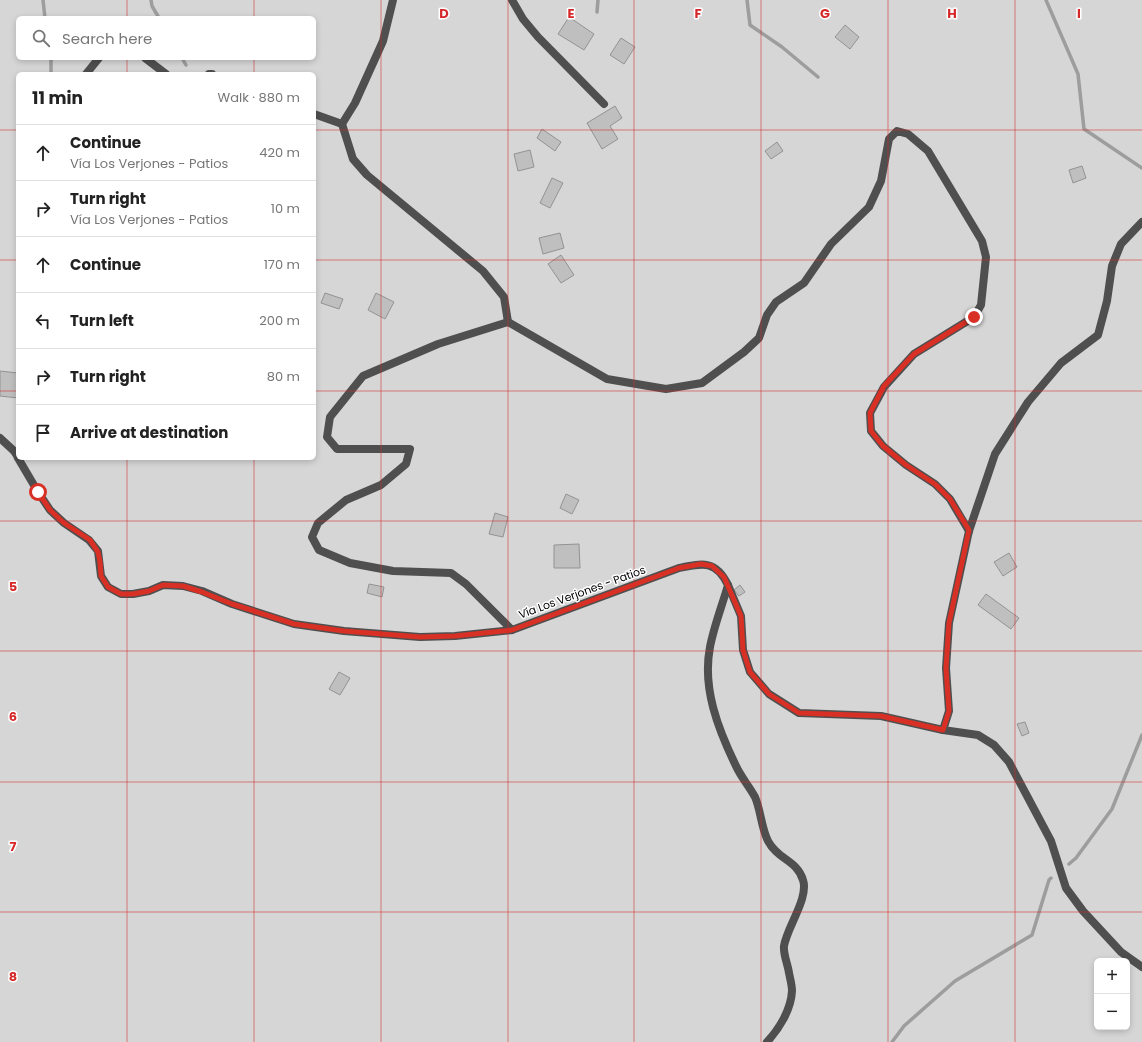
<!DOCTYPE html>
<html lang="en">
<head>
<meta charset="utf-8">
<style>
	:root { --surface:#fff; --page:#f6f6f6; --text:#222; --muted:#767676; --line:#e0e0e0 }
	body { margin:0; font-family:Poppins,sans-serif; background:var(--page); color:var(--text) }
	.controls { position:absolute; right:12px; bottom:12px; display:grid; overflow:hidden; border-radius:6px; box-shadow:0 2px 6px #0003 }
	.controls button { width:36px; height:36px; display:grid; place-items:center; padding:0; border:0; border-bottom:1px solid var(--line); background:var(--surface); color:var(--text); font:20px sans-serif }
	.stop { position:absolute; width:12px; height:12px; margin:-9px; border:3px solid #d93025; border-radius:50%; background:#fff }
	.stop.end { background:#d93025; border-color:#fff; box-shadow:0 1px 4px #0008 }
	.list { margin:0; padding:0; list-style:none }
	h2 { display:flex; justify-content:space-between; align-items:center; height:52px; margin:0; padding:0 16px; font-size:17px }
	h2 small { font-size:13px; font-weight:400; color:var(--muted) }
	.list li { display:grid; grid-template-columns:26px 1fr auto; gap:12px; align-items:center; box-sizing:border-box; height:56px; padding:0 16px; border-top:1px solid var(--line) }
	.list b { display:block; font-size:15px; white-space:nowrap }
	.list p { margin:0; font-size:13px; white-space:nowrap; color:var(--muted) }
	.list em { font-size:13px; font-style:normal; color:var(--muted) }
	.icon { flex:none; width:22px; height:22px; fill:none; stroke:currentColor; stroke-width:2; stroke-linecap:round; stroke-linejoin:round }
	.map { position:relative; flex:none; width:1142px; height:1042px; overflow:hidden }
	.search { position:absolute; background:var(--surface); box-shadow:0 2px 6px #0003; left:16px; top:16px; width:300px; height:44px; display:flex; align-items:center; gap:10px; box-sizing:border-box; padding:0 14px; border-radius:6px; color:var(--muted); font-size:15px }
	.panel { position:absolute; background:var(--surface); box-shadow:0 2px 6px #0003; left:16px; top:72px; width:300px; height:388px; border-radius:6px }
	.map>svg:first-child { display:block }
	.green { fill:#d6d6d6; fill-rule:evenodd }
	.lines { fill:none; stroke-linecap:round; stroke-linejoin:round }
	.stream { stroke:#9d9d9d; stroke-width:3.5 }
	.building { fill:#bfbfbf; stroke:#939393 }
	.minor { stroke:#4f4f4f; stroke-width:8 }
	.tertiary { stroke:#4f4f4f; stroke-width:8 }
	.route { stroke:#d93025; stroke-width:5 }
	.grid { fill:none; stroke:#d62828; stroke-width:1; stroke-opacity:0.55 }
	.labels { text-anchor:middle; stroke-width:3; stroke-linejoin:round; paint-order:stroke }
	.street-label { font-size:11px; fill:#000; stroke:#fff }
	.grid-label { font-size:13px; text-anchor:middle; font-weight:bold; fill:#d62828; stroke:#fff; stroke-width:3; stroke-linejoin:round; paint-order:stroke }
</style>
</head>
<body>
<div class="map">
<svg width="1142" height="1042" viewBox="0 0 1142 1042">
	<rect width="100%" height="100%" fill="#fff"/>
	<path class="green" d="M0 0H1142V1042H0ZM18 18H314V58H18ZM18 74H314V458H18ZM1097 961H1127V1027H1097Z"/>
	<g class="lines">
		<g class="stream">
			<polyline points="43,0 45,18"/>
			<polyline points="151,0 152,6 159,18"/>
			<polyline points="747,0 750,25 782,47 818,77"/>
			<polyline points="1046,0 1078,74 1084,129 1142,168"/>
			<polyline points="597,12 598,0"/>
			<polyline points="51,58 51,74"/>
			<polyline points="182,58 186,65"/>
			<polyline points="1069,864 1076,858 1112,809 1142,735"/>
			<polyline points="892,1042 904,1026 955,981 1032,935 1049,880 1051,878"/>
		</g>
	</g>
	<g class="building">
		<polygon points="569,17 594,34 584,50 558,34"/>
		<polygon points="845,25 859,37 850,49 835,37"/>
		<polygon points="621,38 635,47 624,64 610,55"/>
		<polygon points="615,106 622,118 610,126 618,139 602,149 587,123"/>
		<polygon points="542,129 561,142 555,151 537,138"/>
		<polygon points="777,142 783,151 771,159 765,151"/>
		<polygon points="530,150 534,167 518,171 514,154"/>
		<polygon points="1082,166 1086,178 1073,183 1069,170"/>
		<polygon points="552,178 563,183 550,208 540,203"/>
		<polygon points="560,233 564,248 543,254 539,238"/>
		<polygon points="561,255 574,275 561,283 548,264"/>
		<polygon points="325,293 343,299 339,309 321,303"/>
		<polygon points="376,293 394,302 385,319 368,310"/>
		<polygon points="0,371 18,373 18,398 0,396"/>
		<polygon points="566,494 579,500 572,514 560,508"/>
		<polygon points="495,513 508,517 503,537 489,534"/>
		<polygon points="579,544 580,568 554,568 554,545"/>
		<polygon points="1009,553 1017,567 1003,576 994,562"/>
		<polygon points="369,584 384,587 382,597 367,593"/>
		<polygon points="740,585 745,592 739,596 734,590"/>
		<polygon points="986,594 1019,618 1011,629 978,605"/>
		<polygon points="339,672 350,678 340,695 329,689"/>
		<polygon points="1025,722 1029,733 1022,736 1017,724"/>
	</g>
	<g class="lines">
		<g class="minor">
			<polyline points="512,0 523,19 538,37 604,104"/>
			<polyline points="145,58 166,74"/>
			<polyline points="86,74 99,58"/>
			<polyline points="209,74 212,74"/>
			<polyline points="314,114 342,124"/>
			<polyline points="342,124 353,159 367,175 483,271 504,297 508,322"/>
			<polyline points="342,124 355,103 383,41 393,0"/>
			<polyline points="728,585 741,616 743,650 750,672 769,694 799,713 881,716 943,730 978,735 994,745 1009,762 1051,841 1066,888 1083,911 1121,952 1142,967"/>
			<polyline points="512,630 466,584 451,573 393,571 350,563 319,550 312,537 318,523 346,500 381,485 406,464 410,449 337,449 327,437 330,417 363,376 438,344 508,322 607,379 666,389 702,383 744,352 759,338 767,315 776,302 804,283 831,244 869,207 881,181 889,139 897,131 908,134 928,151 982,241 986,257 981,305 974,317 914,354 884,387 870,413 871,431 883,446 906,465 935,484 950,499 969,531"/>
			<polyline points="943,730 949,711 946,668 949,623 969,531 995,454 1028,402 1061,363 1098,335 1107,301 1112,266 1121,244 1142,222"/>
		</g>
		<g class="tertiary">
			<polyline points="0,438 14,451 18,457"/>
			<path d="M18 458 38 492 50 510 64 523 89 540 98 551 101 576 108 587 121 594H133L149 591 163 585 183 586 202 591 232 604 294 624 344 631 420 637 455 636 512 630 679 568C703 563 716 560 728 585 722 606 714 626 710 647 702 688 718 729 736 766 741 777 749 786 755 797 761 811 761 827 768 841 778 860 797 860 803 880 809 898 787 927 784 946 783 954 788 965 789 973 790 978 792 985 792 991 791 1010 779 1029 767 1042"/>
		</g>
	</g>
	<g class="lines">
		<polyline class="route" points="38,492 50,510 64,523 90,540 98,552 100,562 101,576 108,587 121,594 133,594 149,591 163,585 183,586 202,592 232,604 294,624 344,631 420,637 455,636 512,630 679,568 701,564 712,566 724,577 741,616 743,650 750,672 769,694 799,713 881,716 943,730 949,711 946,668 949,623 969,530 950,499 935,484 906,465 883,446 871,431 870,413 884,386 914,354 974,317"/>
	</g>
	<path class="grid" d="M127 0V18M254 0V18M381 0V1042M508 0V1042M634 0V1042M761 0V1042M888 0V1042M1015 0V1042M127 58V74M254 58V74M0 130H18M314 130H1142M0 260H18M314 260H1142M0 391H18M314 391H1142M127 458V1042M254 458V1042M0 521H1142M0 651H1142M0 782H1142M0 912H1142"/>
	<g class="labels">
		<g class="street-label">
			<text transform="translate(582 592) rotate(-20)" y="4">Vía Los Verjones - Patios</text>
		</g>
	</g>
	<g class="grid-label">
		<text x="444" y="18">D</text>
		<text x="571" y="18">E</text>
		<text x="698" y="18">F</text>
		<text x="825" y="18">G</text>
		<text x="952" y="18">H</text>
		<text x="1079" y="18">I</text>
		<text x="13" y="591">5</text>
		<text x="13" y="721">6</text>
		<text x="13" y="851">7</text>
		<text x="13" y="981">8</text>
	</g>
</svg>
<div class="controls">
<button>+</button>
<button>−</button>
</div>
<div class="stop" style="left:38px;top:492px"></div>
<div class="stop end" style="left:974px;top:317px"></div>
<div class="search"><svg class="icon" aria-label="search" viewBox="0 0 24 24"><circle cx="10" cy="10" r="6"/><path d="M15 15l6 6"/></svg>Search here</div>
<section class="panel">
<h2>11 min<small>Walk · 880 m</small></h2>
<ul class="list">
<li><svg class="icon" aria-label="ahead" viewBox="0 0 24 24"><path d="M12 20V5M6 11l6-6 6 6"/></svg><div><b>Continue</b><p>Vía Los Verjones - Patios</p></div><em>420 m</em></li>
<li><svg class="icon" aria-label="right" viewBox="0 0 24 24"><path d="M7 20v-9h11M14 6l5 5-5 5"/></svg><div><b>Turn right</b><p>Vía Los Verjones - Patios</p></div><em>10 m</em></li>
<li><svg class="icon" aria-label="ahead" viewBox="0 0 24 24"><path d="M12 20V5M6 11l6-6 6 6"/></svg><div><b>Continue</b></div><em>170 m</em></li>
<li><svg class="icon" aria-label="left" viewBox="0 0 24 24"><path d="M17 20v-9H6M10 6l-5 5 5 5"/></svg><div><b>Turn left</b></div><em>200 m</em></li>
<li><svg class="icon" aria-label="right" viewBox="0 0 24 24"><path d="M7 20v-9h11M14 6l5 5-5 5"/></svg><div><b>Turn right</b></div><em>80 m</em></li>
<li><svg class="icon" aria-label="arrive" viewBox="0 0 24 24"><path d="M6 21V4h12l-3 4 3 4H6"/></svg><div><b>Arrive at destination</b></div></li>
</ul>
</section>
</div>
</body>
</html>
